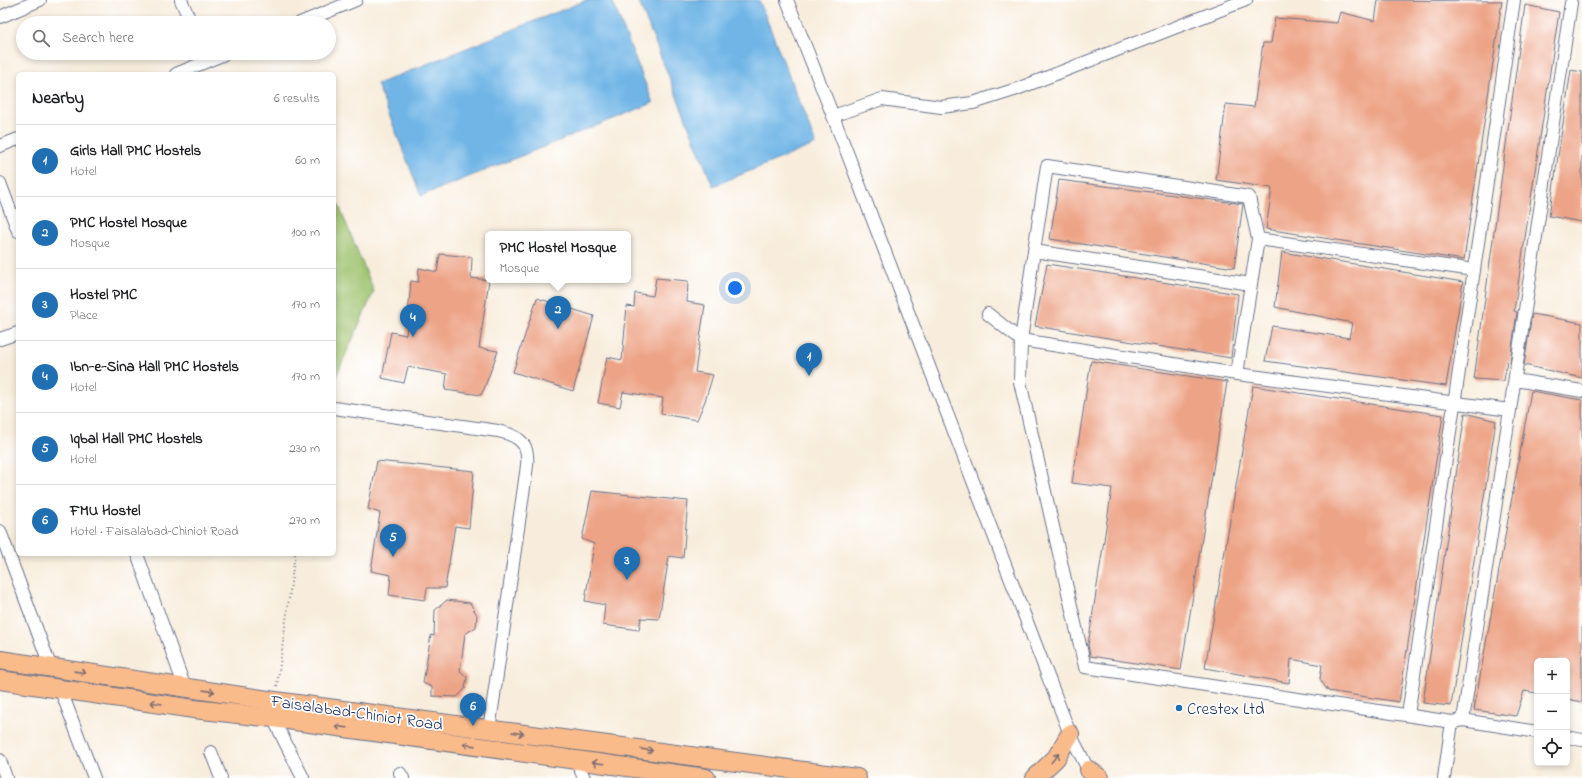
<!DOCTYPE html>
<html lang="en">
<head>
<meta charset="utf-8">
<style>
	:root { --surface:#fff; --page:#f2f2f2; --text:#202124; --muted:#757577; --line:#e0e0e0; --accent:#1f6fb2 }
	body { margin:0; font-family:"Indie Flower",sans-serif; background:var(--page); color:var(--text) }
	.controls { position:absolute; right:12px; bottom:12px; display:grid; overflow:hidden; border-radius:6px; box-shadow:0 2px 6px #0003 }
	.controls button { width:36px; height:36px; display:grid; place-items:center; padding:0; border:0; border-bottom:1px solid var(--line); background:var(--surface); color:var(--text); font:20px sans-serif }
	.you { position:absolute; left:735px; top:288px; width:14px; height:14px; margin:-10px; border:3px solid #fff; border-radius:50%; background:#1a73e8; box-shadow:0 0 0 6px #1a73e833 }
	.badge { display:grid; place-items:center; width:26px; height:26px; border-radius:50%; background:var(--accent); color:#fff; font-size:13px; font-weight:700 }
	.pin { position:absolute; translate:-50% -33px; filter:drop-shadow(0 1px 2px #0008) }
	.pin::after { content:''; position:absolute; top:21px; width:14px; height:12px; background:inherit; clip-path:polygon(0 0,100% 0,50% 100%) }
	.popup { position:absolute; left:485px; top:231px; width:146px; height:52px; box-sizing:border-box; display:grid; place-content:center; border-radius:6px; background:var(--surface); filter:drop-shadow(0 1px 3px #0005); font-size:13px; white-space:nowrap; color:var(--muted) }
	.popup b { font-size:15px; color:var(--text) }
	.popup::after { content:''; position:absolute; left:50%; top:100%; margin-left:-8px; border:8px solid transparent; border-top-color:var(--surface) }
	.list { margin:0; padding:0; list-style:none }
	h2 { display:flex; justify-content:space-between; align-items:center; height:52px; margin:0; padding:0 16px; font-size:17px }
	h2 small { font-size:13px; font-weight:400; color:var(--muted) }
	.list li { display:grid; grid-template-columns:26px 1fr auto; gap:12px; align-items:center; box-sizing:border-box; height:72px; padding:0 16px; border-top:1px solid var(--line) }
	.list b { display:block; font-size:15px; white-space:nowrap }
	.list p { margin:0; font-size:13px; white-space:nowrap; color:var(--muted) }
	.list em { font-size:13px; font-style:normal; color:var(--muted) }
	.icon { flex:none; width:22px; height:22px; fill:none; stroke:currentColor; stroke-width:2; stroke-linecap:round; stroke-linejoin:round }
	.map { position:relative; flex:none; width:1582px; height:778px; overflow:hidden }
	.search { position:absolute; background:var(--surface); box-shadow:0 2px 6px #0003; left:16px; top:16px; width:320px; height:44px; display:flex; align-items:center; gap:10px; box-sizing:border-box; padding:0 14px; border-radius:22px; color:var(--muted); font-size:15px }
	.panel { position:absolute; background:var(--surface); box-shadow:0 2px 6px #0003; left:16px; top:72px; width:320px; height:484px; border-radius:6px }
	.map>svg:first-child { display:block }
	.green { fill:#9fc36e; stroke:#5d7966 }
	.water { fill:#6fb5e6; stroke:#4572a2 }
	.building { fill:#eda385 }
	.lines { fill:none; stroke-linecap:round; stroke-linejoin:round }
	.minor-casing { stroke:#68728a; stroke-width:14 }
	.highway-casing { stroke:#68728a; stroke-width:20 }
	.path { stroke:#68728a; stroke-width:2; stroke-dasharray:1 3; stroke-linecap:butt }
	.minor { stroke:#fff; stroke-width:12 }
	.highway { stroke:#fabb8b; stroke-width:18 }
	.oneway { stroke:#7f6e72 }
	.poi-dot { fill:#1f6fb2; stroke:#fff; stroke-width:1.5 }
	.labels { text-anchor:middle; stroke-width:3.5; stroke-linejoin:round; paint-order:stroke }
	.poi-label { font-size:17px; fill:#1b2f5e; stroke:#fff; text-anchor:start }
	.street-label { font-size:17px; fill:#1b2f5e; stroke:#fff }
</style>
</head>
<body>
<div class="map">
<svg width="1582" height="778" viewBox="0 0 1582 778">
	<rect width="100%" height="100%" fill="#fff"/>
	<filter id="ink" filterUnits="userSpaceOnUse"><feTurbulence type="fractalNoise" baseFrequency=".025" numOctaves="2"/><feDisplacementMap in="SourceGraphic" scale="8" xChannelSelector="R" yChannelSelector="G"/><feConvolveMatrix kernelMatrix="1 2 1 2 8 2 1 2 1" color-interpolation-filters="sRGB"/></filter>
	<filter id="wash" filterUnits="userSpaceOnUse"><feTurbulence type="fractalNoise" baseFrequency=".012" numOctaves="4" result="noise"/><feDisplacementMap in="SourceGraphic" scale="16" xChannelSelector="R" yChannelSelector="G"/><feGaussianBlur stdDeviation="0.9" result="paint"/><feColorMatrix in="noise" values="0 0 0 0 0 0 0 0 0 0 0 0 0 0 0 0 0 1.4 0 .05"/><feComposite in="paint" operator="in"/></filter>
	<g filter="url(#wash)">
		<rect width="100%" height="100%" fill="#f8eddc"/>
		<polygon class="green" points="334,194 374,291 334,381"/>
		<g class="water">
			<polygon points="587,0 612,0 653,103 421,196 377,84"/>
			<polygon points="638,0 759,0 816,144 713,186"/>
		</g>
		<g id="blocks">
			<g class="building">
				<polygon points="1378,0 1502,1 1464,260 1266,229 1272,188 1216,180 1226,104 1254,107 1263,43 1271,43 1275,18 1337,23 1340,12 1375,21"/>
				<polygon points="1525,5 1559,12 1514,311 1517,312 1510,362 1507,361 1504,381 1474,379"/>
				<polygon points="1571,70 1582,72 1582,222 1549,216"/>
				<polygon points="1059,180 1243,204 1234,268 1050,239"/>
				<polygon points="1282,252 1463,282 1446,386 1265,361 1272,326 1349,338 1352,323 1275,307"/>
				<polygon points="440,254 472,257 471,278 489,280 479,348 498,351 484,389 481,395 445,390 447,374 408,367 404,383 382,378 391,332 406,335 411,281 418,282 419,268 437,272"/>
				<polygon points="1047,264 1238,294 1231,358 1035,326"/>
				<polygon points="656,278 688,281 687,302 705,305 695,372 713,375 705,401 697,420 661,414 663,398 623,392 620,407 598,403 607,357 622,360 627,306 634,307 635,293 653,296"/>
				<polygon points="537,298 594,316 573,391 513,372"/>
				<polygon points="1532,314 1582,323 1582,378 1524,365"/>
				<polygon points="1091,361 1227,382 1181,670 1090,656 1088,645 1112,488 1072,483"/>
				<polygon points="1253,386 1443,415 1399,702 1328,691 1320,679 1322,665 1291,659 1289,683 1205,668"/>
				<polygon points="1531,391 1582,400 1582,702 1567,699 1567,661 1537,661 1537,693 1524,691 1516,716 1474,710"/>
				<polygon points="1465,413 1496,421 1451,706 1423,703"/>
				<polygon points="377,461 474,471 469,528 455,526 445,588 427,588 425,600 389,595 391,575 371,571 380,513 368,509"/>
				<polygon points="592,491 688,501 683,558 669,556 659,619 641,618 639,630 603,625 605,605 585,601 594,544 582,539"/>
				<polygon points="447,600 470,603 477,615 476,627 465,634 460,671 467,677 465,689 457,697 432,696 432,687 423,683 431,635 434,636 435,610"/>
			</g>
		</g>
	</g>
	<g filter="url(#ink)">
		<use href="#blocks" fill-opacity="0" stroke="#68728a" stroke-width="1"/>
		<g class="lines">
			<defs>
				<g id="minor">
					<polyline points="181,0 191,23"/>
					<polyline points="787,0 833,116 1070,734 1092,777"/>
					<polyline points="0,17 40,0"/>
					<polyline points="300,23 356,0"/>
					<polyline points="176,74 227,53"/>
					<polyline points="833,116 882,99 941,107 973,103 1017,89 1246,0"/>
					<polyline points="0,146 18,139"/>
					<polyline points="0,183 18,231"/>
					<polyline points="1034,251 1021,340 1237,374 1510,410 1463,720 1452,722"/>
					<polyline points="1251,284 1034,251 1047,166 1249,197 1258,239"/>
					<polyline points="988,314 1021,340 1020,382 1085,667 1452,722 1444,778"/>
					<polyline points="0,339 18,333"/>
					<polyline points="1237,374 1258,239 1474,270"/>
					<polyline points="1515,380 1582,391"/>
					<path d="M334 408 498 431C535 439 528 457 524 487L489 730"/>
					<polyline points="1510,410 1571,3"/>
					<polyline points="0,531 51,668"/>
					<polyline points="137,554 185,688"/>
					<polyline points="60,688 94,778"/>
					<polyline points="1408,715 1514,0"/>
					<polyline points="273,718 303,778"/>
					<polyline points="1463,720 1537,732"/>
					<polyline points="1567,737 1582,740"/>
					<polyline points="211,752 221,778"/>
					<polyline points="576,759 584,778"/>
					<polyline points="0,760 6,778"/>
					<polyline points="400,773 403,778"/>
				</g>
				<g id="highway">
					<polyline points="0,660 275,701 857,778"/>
					<polyline points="0,680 194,709 273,718 706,778"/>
					<polyline points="1089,770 1100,778"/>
					<polyline points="1035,778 1056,758 1070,734"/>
				</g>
			</defs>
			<use href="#minor" class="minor-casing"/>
			<use href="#highway" class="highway-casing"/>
			<polyline class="path" points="277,686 295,554"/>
			<use href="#minor" class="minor"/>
			<use href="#highway" class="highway"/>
		</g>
		<defs><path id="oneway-shaft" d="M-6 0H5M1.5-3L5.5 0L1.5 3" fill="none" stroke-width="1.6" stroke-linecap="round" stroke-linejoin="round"/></defs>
		<g class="oneway">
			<use href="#oneway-shaft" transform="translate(80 672) rotate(8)"/>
			<use href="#oneway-shaft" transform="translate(209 691) rotate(8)"/>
			<use href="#oneway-shaft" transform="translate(156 703) rotate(-171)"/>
			<use href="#oneway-shaft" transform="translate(341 727) rotate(-172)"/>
			<use href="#oneway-shaft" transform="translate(518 733) rotate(8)"/>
			<use href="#oneway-shaft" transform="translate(469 745) rotate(-172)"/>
			<use href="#oneway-shaft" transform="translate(647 750) rotate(8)"/>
			<use href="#oneway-shaft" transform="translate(1055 758) rotate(-50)"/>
			<use href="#oneway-shaft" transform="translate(598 763) rotate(-172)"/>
		</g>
	</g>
	<circle class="poi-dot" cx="1179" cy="708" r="4"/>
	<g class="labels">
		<g class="poi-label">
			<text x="1187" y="714">Crestex Ltd</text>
		</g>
		<g class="street-label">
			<text transform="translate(357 712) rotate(8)" y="6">Faisalabad–Chiniot Road</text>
		</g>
	</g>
</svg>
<div class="controls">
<button>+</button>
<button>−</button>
<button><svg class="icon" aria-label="locate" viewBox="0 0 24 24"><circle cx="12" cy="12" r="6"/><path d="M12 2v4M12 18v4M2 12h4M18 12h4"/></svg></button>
</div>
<div class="you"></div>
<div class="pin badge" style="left:809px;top:376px">1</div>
<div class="pin badge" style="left:558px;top:329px">2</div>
<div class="popup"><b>PMC Hostel Mosque</b>Mosque</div>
<div class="pin badge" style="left:627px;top:580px">3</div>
<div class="pin badge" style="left:413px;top:337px">4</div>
<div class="pin badge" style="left:393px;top:557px">5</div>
<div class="pin badge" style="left:473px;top:726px">6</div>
<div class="search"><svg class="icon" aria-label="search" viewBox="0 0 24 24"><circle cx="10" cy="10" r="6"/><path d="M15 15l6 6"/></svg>Search here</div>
<section class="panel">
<h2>Nearby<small>6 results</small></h2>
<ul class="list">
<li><span class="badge">1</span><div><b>Girls Hall PMC Hostels</b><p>Hotel</p></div><em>60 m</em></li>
<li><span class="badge">2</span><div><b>PMC Hostel Mosque</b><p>Mosque</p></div><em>100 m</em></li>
<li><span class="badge">3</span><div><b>Hostel PMC</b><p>Place</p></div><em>170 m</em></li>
<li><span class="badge">4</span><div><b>Ibn-e-Sina Hall PMC Hostels</b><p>Hotel</p></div><em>170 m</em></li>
<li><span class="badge">5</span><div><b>Iqbal Hall PMC Hostels</b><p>Hotel</p></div><em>230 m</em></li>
<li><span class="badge">6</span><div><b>FMU Hostel</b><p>Hotel · Faisalabad–Chiniot Road</p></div><em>270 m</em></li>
</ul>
</section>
</div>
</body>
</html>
